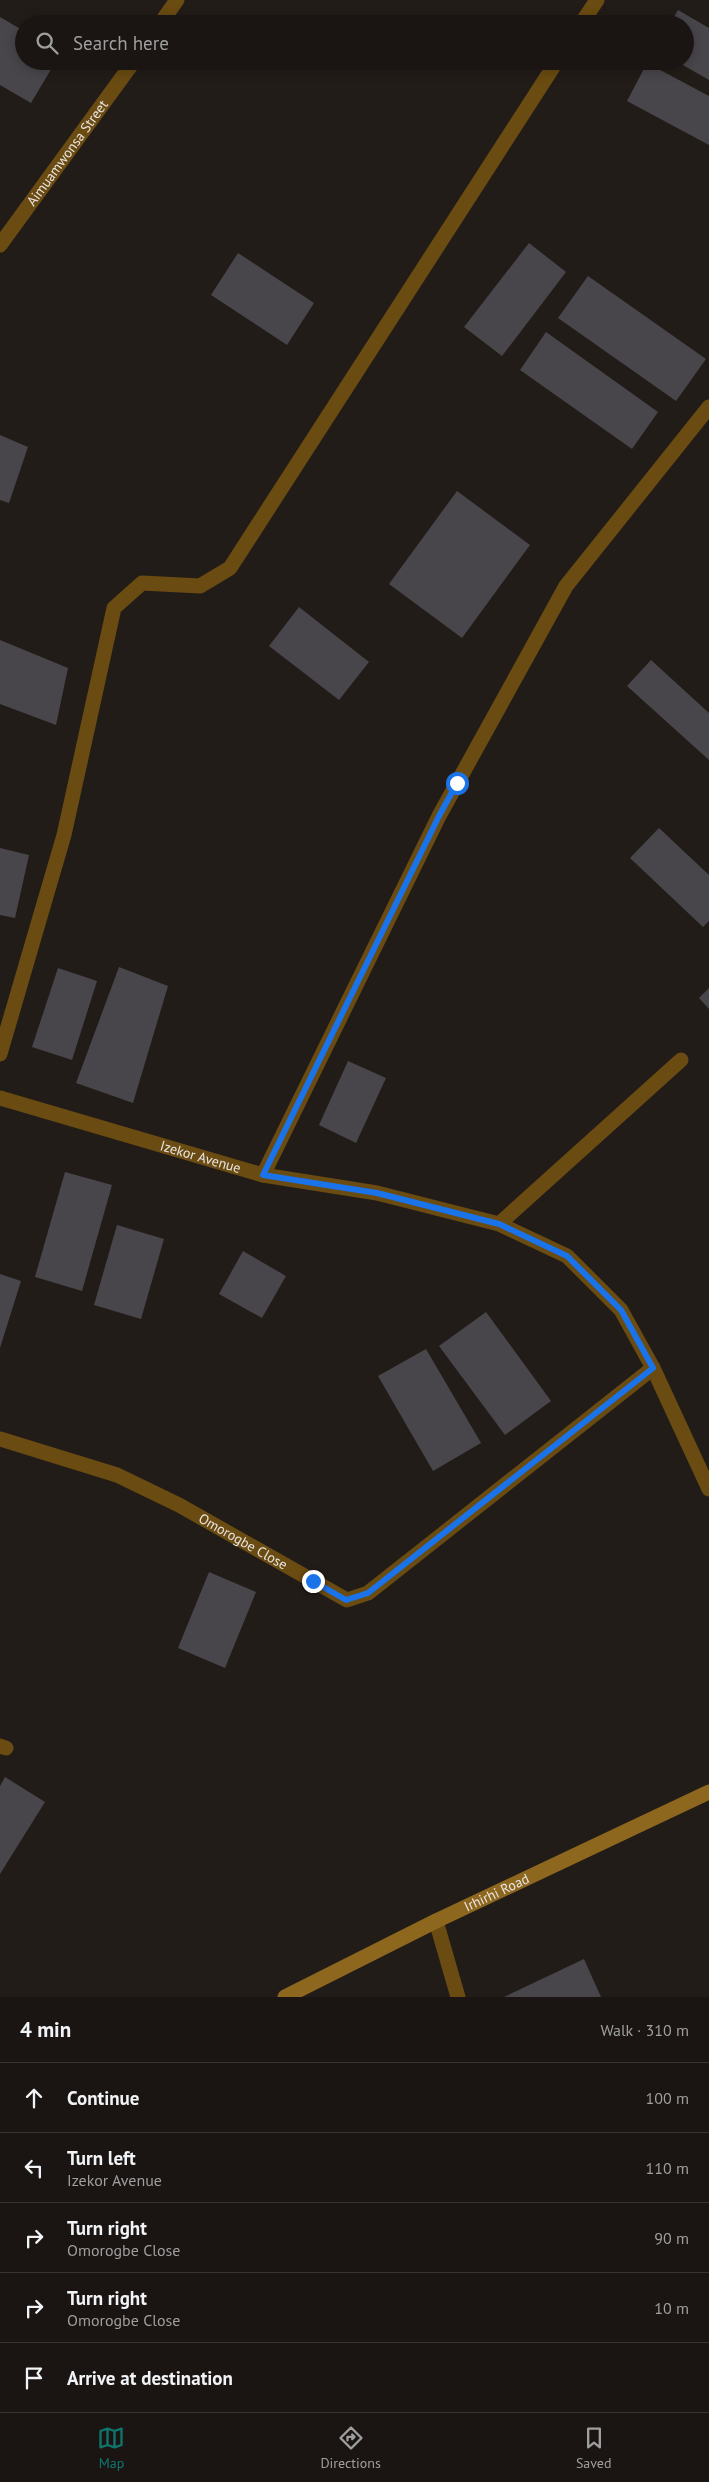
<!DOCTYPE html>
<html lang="en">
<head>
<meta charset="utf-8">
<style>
	:root { --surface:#1a1512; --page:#272220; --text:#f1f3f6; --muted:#9f9f9f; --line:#383432; --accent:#0f766e }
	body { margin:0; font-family:"PT Sans",sans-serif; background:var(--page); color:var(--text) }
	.stop { position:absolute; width:15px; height:15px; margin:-11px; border:4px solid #1a73e8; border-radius:50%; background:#fff }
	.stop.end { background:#1a73e8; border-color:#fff; box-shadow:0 1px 5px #0008 }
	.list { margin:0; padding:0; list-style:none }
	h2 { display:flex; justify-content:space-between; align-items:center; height:65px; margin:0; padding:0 20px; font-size:21px }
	h2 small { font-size:16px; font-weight:400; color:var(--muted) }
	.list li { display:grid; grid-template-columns:32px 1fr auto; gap:15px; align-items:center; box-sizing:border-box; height:70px; padding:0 20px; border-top:1px solid var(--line) }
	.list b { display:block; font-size:19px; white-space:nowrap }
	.list p { margin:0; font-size:16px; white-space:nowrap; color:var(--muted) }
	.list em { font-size:16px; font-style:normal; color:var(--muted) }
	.icon { flex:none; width:28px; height:28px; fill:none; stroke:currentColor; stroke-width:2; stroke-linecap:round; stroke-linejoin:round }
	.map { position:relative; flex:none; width:709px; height:1997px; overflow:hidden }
	.search { position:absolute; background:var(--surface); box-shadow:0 2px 12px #0003; left:15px; right:15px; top:15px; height:55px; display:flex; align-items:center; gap:12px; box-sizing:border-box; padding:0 18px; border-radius:28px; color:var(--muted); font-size:19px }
	.sheet { height:415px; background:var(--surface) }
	nav { display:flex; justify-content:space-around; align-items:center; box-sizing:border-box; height:70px; border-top:1px solid var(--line); background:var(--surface); font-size:14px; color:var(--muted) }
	nav a { display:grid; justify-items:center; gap:2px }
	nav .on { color:var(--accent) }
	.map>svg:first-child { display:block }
	.building { fill:#48454b }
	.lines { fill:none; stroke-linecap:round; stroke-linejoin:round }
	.street { stroke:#6a4b11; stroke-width:15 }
	.secondary { stroke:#8e671f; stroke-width:15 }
	.route { stroke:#1a73e8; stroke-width:6 }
	.labels { text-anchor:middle; stroke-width:4.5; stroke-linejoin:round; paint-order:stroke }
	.street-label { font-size:14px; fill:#e8e4e2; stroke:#181210 }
</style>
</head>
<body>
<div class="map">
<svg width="709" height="1997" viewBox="0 0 709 1997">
	<rect width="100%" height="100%" fill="#221c18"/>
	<g class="building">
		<polygon points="678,10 709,28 709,80 676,61 685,61 685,24 670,24"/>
		<polygon points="0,17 24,31 24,61 56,61 31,103 0,85"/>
		<polygon points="647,63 709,96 709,145 627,101"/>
		<polygon points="529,243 566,272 502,356 464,327"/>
		<polygon points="238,253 314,303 287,345 211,295"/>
		<polygon points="588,276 706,359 676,401 558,318"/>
		<polygon points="546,332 658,412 632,449 520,370"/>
		<polygon points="0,435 28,447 9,503 0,500"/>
		<polygon points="457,491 530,545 462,638 389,584"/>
		<polygon points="299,607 369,662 339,700 269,646"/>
		<polygon points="0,640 68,668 56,725 0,704"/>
		<polygon points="651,660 709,713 709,760 627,686"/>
		<polygon points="659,828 709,875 709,921 703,927 630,858"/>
		<polygon points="0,848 29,855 15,918 0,915"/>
		<polygon points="119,967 168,986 133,1103 76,1083"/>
		<polygon points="58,968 97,981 72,1060 32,1047"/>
		<polygon points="709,988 709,1009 699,998"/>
		<polygon points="348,1061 386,1078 356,1143 319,1125"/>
		<polygon points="65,1172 112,1185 82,1291 35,1277"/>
		<polygon points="117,1225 164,1239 141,1319 94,1305"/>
		<polygon points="243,1251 286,1276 262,1318 219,1294"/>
		<polygon points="0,1274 21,1281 0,1348"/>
		<polygon points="486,1312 551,1401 505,1435 439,1346"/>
		<polygon points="426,1349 481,1443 433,1471 378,1376"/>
		<polygon points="209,1572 256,1592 225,1668 178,1648"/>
		<polygon points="5,1777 45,1802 0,1874 0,1786"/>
		<polygon points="584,1959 601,1997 504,1997"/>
	</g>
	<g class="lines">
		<g class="street">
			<polyline points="160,24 177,0"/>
			<polyline points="581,24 597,0"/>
			<path id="s1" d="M0 245 134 61"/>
			<polyline points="0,1054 64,835 114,608 142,583 200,586 230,568 557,61"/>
			<path id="s2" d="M0 1098 263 1175 377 1193 499 1224 567 1256 621 1310 653 1368 709 1489"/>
			<polyline points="263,1175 439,816 566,586 709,407"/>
			<polyline points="499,1224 681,1060"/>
			<path id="s3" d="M0 1439 117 1475 179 1505 347 1600 368 1593 653 1368"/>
			<polyline points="0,1746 6,1748"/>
			<polyline points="436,1921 458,1997"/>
		</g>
		<path class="secondary" id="s4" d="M285 1997 436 1921 709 1792"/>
	</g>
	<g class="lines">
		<polyline class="route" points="313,1581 346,1600 368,1593 653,1368 621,1310 567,1256 499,1224 377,1193 263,1175 439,816 457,783"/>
	</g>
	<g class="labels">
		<g class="street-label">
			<text dy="5" stroke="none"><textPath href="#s1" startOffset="114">Aimuamwonsa Street</textPath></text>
			<text dy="5" stroke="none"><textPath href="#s2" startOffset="209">Izekor Avenue</textPath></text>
			<text dy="5" stroke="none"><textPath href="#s3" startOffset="265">Omorogbe Close</textPath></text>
			<text dy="5" stroke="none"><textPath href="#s4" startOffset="236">Irhirhi Road</textPath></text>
		</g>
	</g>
</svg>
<div class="stop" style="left:457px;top:783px"></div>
<div class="stop end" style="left:313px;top:1581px"></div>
<div class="search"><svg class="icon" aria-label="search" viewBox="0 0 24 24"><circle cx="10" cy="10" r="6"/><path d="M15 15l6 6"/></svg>Search here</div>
</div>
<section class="sheet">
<h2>4 min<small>Walk · 310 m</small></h2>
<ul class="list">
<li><svg class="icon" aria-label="ahead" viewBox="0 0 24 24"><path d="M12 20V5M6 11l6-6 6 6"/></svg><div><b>Continue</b></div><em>100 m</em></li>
<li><svg class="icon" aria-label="left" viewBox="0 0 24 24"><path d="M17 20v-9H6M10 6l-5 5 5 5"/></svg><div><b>Turn left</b><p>Izekor Avenue</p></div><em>110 m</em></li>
<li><svg class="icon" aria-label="right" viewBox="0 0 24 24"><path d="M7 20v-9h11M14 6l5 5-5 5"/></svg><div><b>Turn right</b><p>Omorogbe Close</p></div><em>90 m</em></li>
<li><svg class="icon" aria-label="right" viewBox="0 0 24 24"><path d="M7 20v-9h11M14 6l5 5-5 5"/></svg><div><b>Turn right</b><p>Omorogbe Close</p></div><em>10 m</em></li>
<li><svg class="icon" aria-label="arrive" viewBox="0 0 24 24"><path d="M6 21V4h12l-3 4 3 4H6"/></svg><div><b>Arrive at destination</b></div></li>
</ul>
</section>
<nav>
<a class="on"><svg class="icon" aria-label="map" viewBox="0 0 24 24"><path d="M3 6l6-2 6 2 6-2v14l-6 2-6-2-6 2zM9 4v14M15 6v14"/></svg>Map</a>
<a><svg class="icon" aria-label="directions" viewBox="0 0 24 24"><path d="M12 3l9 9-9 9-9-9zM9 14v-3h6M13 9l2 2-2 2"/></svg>Directions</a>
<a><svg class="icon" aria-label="saved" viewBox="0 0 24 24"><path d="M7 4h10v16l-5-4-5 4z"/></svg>Saved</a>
</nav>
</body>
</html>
